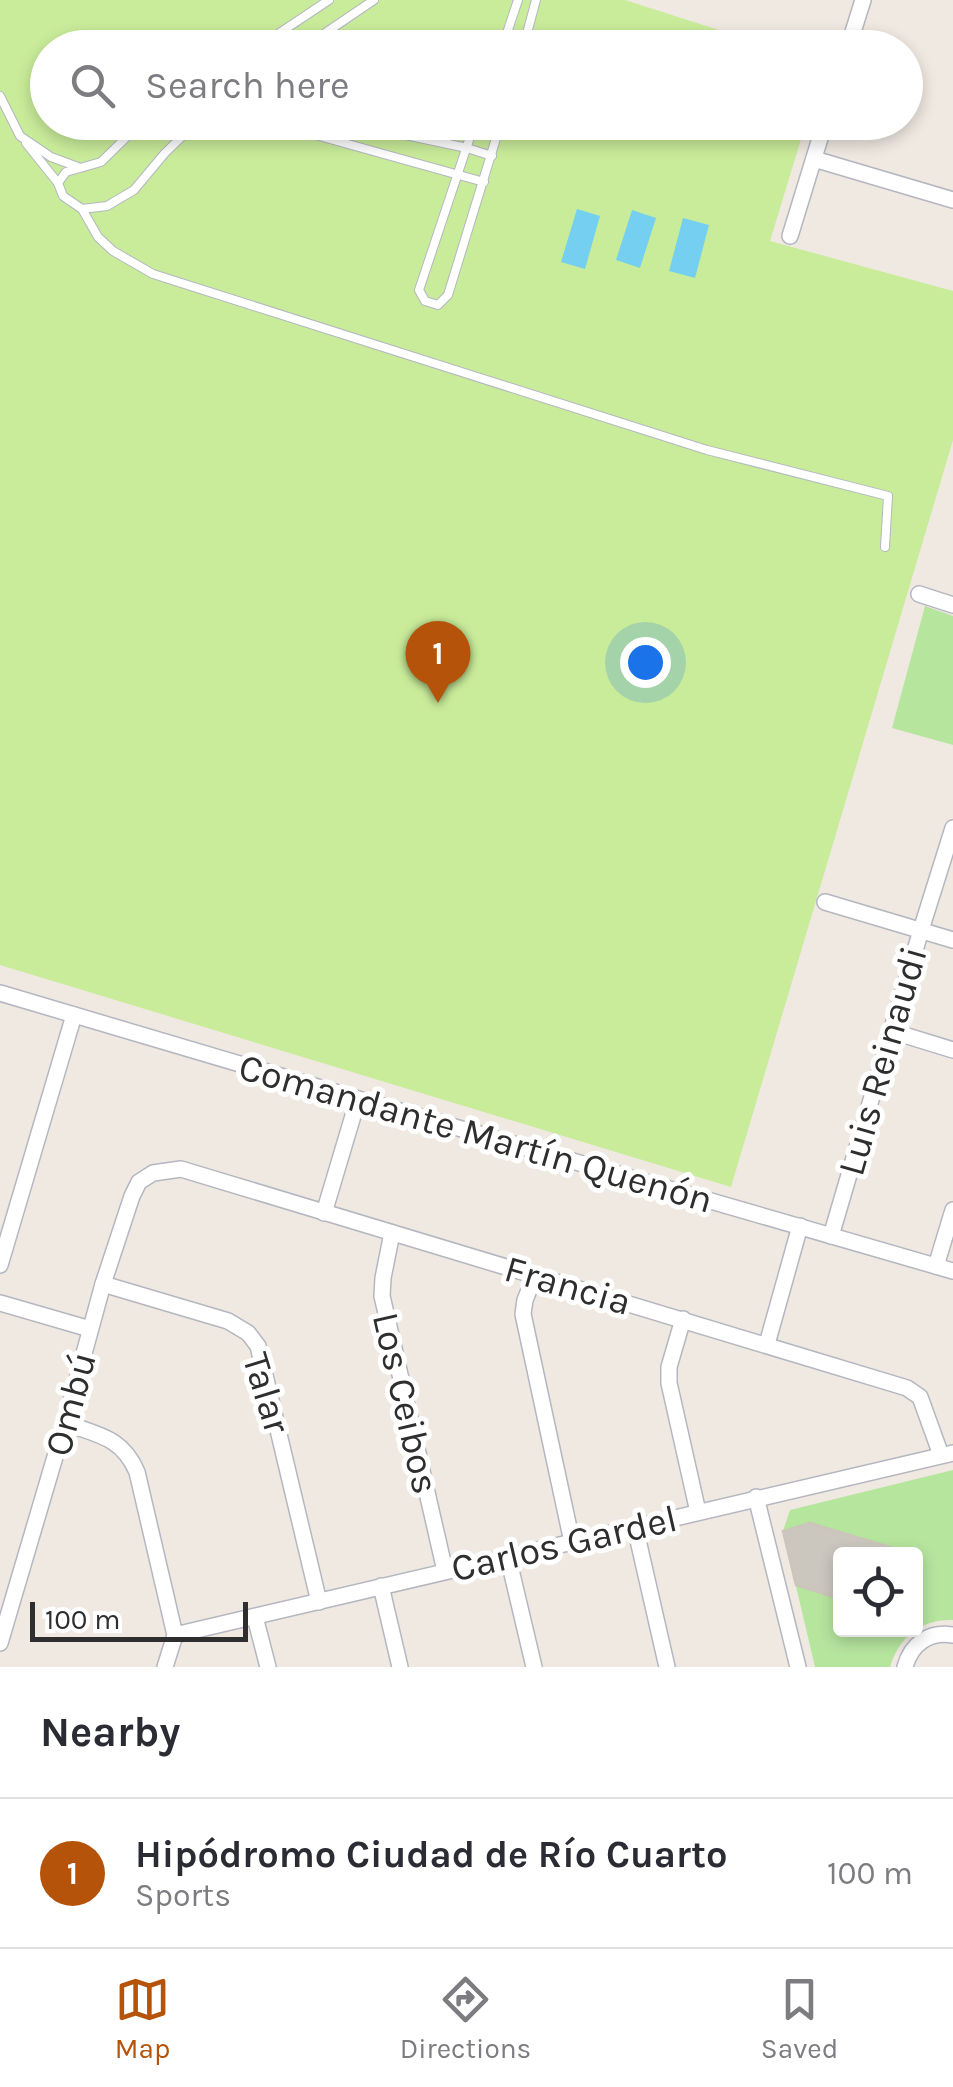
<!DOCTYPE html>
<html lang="en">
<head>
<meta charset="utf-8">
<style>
	:root { --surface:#fff; --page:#f7f7f7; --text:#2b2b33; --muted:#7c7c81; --line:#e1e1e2; --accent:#b45309 }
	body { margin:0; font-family:Karla,sans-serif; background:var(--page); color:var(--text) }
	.controls { position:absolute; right:30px; bottom:30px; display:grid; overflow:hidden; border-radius:10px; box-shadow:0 5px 15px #0003 }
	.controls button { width:90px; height:90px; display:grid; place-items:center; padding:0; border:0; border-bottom:2px solid var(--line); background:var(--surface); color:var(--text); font:50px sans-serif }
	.scale { position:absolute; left:30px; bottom:25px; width:218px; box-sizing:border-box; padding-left:10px; border:5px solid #2e2e2e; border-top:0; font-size:28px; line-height:35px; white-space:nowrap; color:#2e2e2e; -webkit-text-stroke:8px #fff; paint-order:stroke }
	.you { position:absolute; left:645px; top:662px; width:35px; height:35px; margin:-25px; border:8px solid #fff; border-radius:50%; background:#1a73e8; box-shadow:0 0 0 15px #1a73e833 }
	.badge { display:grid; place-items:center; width:65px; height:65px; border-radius:50%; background:var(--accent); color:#fff; font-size:32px; font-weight:700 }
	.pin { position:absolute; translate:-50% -82px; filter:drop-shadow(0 2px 5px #0008) }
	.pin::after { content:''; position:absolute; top:52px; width:35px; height:30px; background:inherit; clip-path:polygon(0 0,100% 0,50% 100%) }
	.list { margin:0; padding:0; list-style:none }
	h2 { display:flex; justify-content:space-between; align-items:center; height:130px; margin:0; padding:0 40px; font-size:42px }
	h2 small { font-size:32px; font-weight:400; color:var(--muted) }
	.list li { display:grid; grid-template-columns:65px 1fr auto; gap:30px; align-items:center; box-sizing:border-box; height:150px; padding:0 40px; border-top:2px solid var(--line) }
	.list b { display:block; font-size:38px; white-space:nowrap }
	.list p { margin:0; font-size:32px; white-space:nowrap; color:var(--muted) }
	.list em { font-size:32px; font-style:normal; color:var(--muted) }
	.icon { flex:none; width:55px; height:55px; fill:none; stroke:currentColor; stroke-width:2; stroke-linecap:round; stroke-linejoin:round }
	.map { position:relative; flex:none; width:953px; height:1667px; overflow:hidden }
	.search { position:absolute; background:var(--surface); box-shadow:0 5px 15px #0003; left:30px; right:30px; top:30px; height:110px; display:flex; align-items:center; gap:25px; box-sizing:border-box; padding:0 35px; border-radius:55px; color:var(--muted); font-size:38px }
	.sheet { height:280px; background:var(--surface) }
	nav { display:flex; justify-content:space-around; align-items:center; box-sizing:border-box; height:140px; border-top:2px solid var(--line); background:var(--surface); font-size:28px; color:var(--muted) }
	nav a { display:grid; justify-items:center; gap:5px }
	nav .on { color:var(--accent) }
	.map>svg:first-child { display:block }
	.green { fill:#b6e59e; fill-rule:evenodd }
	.pitch { fill:#c9ec9a }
	.water { fill:#75cff0 }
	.building { fill:#cbc7bf; stroke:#cbc5ba; stroke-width:2.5 }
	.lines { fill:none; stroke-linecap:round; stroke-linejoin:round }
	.lane-casing { stroke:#b4b7c1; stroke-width:10 }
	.street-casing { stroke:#b4b7c1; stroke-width:18 }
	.lane { stroke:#fff; stroke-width:8 }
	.street { stroke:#fff; stroke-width:15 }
	.labels { text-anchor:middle; stroke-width:10; stroke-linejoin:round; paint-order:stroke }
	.street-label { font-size:38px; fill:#2e2e2e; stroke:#fff }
</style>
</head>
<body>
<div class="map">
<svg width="953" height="1667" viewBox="0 0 953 1667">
	<rect width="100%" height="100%" fill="#efe9e1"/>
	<g class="green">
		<polygon points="925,606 953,616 953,745 892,728"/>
		<path d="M953 1470V1620C921 1619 899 1637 890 1667H815L783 1531 790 1510ZM840 1554H916V1630H840Z"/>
	</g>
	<polygon class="pitch" points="0,0 625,0 772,47 48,48 48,122 806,123 770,241 953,291 953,440 731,1187 0,965"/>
	<g class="water">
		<polygon points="577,209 600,216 585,269 561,262"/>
		<polygon points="632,210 656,218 640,268 616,260"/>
		<polygon points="683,218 709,225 695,278 669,271"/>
	</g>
	<polygon class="building" points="810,1523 906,1552 906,1554 840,1554 840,1599 796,1585 783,1531"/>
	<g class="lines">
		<defs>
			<g id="lane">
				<polyline points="257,48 329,0"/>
				<polyline points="303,48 374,0"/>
				<polyline points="502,48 518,0"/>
				<polyline points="523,48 536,0"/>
				<polyline points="0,96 20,136 51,157 78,167"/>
				<polyline points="142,122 101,162 66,172 58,183 63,196 82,209 107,206 134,190 165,153 197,122"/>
				<polyline points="162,122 168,131 186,132"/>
				<polyline points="269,122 484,182"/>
				<polyline points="344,122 467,148 492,156"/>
				<polyline points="475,122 419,290 425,301 438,305 448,295 501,122"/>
				<polyline points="26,143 58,183"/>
				<polyline points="82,209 98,237 113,251 153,274 707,450 888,496 885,547"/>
			</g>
			<g id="street">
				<polyline points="848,48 863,0"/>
				<polyline points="814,159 953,200"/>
				<polyline points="790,236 825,122"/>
				<polyline points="919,594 953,605"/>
				<polyline points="825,902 953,940"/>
				<polyline points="0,993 358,1099 953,1271"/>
				<polyline points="891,1031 953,1050"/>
				<polyline points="324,1213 358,1099"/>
				<polyline points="392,1233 383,1278 382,1296 445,1571"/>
				<polyline points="831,1236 921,930 953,828"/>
				<polyline points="0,1265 74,1015"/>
				<polyline points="936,1266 953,1210"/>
				<polyline points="535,1275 525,1300 523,1314 572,1542"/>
				<polyline points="103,1284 228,1321 248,1333 258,1346 319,1602"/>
				<polyline points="0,1303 90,1329"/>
				<polyline points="683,1319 669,1367 669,1383 698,1512"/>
				<polyline points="767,1344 800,1226"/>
				<path d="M65 1423C98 1435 122 1437 137 1472L175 1635 165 1667"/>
				<polyline points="756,1497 798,1667"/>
				<polyline points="635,1527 667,1667"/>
				<polyline points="508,1557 534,1667"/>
				<polyline points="381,1586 400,1667"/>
				<polyline points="255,1617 268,1667"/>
				<polyline points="175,1635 953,1453"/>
				<polyline points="0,1643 65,1423 103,1284 132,1196 139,1182 153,1173 181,1169 907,1388 920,1397 941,1455"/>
				<path d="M905 1667C911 1644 929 1631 953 1635"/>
			</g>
		</defs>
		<use href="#lane" class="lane-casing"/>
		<use href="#street" class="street-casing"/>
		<use href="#lane" class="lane"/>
		<use href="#street" class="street"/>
	</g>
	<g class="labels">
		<g class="street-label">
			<text transform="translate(882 1061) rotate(-74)" y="13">Luis Reinaudi</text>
			<text transform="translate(476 1133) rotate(16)" y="13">Comandante Martín Quenón</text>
			<text transform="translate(568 1285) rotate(16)" y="13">Francia</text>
			<text transform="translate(267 1393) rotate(73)" y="13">Talar</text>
			<text transform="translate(406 1403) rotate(77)" y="13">Los Ceibos</text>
			<text transform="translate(70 1404) rotate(-75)" y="13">Ombú</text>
			<text transform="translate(564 1543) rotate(-13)" y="13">Carlos Gardel</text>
		</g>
	</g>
</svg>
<div class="controls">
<button><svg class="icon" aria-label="locate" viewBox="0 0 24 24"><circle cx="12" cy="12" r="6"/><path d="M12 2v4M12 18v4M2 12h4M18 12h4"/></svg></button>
</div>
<div class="scale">100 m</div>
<div class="you"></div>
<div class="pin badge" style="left:438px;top:703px">1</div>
<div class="search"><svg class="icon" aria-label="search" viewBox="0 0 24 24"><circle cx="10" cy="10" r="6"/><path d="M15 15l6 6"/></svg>Search here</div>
</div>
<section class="sheet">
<h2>Nearby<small></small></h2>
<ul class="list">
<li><span class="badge">1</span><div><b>Hipódromo Ciudad de Río Cuarto</b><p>Sports</p></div><em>100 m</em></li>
</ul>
</section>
<nav>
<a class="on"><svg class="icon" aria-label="map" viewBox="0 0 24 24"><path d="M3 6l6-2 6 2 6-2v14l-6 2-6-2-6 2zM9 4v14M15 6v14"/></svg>Map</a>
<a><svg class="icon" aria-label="directions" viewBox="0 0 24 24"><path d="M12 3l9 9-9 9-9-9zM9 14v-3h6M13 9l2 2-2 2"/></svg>Directions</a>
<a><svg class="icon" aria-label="saved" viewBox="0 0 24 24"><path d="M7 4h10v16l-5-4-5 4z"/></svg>Saved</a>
</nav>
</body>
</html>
